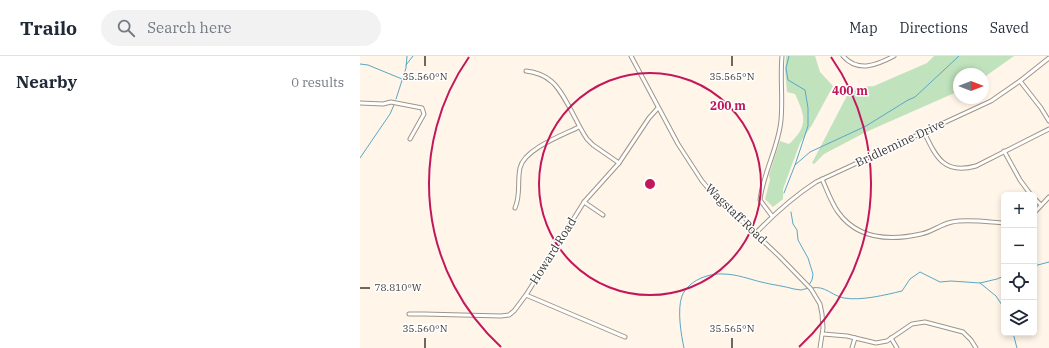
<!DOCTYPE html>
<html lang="en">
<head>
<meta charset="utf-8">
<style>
	:root { --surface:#fff; --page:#f2f2f3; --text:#1f2937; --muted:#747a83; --line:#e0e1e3 }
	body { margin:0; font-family:"IBM Plex Serif",serif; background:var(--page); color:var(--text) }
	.controls { position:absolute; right:12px; bottom:12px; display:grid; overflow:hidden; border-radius:6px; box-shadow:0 2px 6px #0003 }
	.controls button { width:36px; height:36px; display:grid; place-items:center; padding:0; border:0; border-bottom:1px solid var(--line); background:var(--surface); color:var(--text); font:20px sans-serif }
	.compass { position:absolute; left:593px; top:12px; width:36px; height:36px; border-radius:50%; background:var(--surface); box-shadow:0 2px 6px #0003; rotate:90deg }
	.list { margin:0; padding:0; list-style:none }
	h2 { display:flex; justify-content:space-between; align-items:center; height:52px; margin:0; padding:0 16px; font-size:17px }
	h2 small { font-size:13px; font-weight:400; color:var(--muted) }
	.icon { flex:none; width:22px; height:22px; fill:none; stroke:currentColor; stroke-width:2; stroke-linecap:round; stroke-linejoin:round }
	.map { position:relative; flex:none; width:689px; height:292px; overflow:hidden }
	header { display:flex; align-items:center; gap:24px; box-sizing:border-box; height:56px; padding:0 20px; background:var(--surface); border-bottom:1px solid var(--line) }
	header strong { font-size:19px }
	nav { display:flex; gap:22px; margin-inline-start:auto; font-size:14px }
	.search { width:280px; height:36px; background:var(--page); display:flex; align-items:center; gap:10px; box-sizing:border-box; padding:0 14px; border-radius:22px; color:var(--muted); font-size:15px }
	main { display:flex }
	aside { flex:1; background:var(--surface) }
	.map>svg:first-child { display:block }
	.green { fill:#c0e3bd }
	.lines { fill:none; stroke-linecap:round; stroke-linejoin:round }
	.stream { stroke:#5aa7c6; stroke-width:1 }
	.minor-casing { stroke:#9f9587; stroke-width:5 }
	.minor { stroke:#fff; stroke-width:3 }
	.ticks { fill:none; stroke:#3d3933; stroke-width:1.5 }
	.ring { fill:none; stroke:#c2185b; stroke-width:2 }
	.labels { text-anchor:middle; stroke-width:3; stroke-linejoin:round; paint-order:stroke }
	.street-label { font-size:12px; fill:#3d3933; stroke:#fff }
	.ticks-label { font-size:10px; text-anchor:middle; fill:#3d3933; stroke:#fff; stroke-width:3; stroke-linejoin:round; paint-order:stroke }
	.centre { fill:#c2185b; stroke:#fff; stroke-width:2 }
	.ring-label { font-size:12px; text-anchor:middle; font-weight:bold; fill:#c2185b; stroke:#fff; stroke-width:3; stroke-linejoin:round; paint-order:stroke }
</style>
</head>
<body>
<header>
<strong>Trailo</strong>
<div class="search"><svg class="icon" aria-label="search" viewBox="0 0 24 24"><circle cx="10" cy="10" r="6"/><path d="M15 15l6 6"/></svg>Search here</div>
<nav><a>Map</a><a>Directions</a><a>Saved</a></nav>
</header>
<main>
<aside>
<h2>Nearby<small>0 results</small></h2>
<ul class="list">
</ul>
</aside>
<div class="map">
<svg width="689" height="292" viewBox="0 0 689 292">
	<rect width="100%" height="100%" fill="#fff5e9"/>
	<g class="green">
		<path d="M426 0H455L460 16 473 30 452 69 440 87 423 133V143L413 151 405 143 410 124 409 119 420 85 429 88C449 70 445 60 435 38L427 36 425 14Z"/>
		<polygon points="574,0 654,0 623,22 623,18 599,18 599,35 506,76 464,98 454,108 452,107 491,32 514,30 567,7"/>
	</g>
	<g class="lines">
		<g class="stream">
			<polyline points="0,8 8,9 42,23"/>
			<polyline points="46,9 53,0"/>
			<polyline points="36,43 46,12 47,0"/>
			<polyline points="0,102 30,58 34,49"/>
			<polyline points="435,109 450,96 506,70 548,44 555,41 599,0"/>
			<polyline points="424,137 435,109 448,70 448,52 445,34 428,24 426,12 429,0"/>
			<polyline points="431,156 433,168 437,174 438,184 448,202 453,218 452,224 449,229"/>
			<polyline points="674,210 689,206"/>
			<polyline points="620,227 636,240 644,252"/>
			<path d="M452 232C465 229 472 240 484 242 501 245 525 239 542 235L550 223 560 216 580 226 591 225 620 227 637 223 644 220"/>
			<polyline points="653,277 657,292"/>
			<path d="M324 292C321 279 317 253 322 240 328 225 348 217 363 218 376 218 389 223 401 226 413 229 424 230 434 233L441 234 449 232"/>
		</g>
		<defs>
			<g id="minor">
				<polyline points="271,0 318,88 342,125 353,138 419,200 451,233 460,248 462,258 463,272 460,292"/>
				<path d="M483 0C498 17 517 9 534 0"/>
				<path d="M166 15C175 16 184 19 191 25 204 35 217 69 227 83L233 89 259 107"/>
				<polyline points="660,25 681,52 689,65"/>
				<polyline points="0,47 23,48 31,46 62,52 64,58 50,83"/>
				<path d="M564 76C576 101 584 119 616 110L689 73"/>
				<polyline points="644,95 660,124 671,139"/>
				<path d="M462 123C467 134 471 146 478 156 498 184 530 185 561 178 572 176 581 168 592 166 607 163 628 166 644 167"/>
				<polyline points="674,142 681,149"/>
				<polyline points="224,146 243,159"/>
				<path d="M155 152C161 139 157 126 160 112 164 93 203 79 219 71"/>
				<polyline points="674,157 689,141"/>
				<path d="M412 160 400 144C403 117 419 90 421 64 423 43 420 21 422 0"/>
				<path d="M395 178C414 158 433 141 456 126L631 45 660 25 689 2"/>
				<polyline points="166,239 265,281"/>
				<polyline points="49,258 64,258 141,260 149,259 154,255 166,239 224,146 259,107 289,62 298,52"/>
				<polyline points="463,278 487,280 516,287 527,285 552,268 565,266 603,276 611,284 616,292"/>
				<polyline points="531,282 537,292"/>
				<polyline points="492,292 495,282"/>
			</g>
		</defs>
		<use href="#minor" class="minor-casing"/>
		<use href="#minor" class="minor"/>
	</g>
	<path class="ticks" d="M65 0V10M372 0V10M0 232H10M65 282V292M372 282V292"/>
	<g class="ring">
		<circle cx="290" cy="128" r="111"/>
		<path d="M141 291A221 221 0 0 1 109 1M471 1A221 221 0 0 1 439 291"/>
	</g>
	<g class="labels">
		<g class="street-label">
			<text transform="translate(540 87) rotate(-25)" y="4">Bridlemine Drive</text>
			<text transform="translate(376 158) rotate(44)" y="4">Wagstaff Road</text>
			<text transform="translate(193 195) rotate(-58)" y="4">Howard Road</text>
		</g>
	</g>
	<g class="ticks-label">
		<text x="65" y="24">35.560°N</text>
		<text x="372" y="24">35.565°N</text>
		<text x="38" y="235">78.810°W</text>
		<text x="65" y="276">35.560°N</text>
		<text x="372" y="276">35.565°N</text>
	</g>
	<circle cx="290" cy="128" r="6" class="centre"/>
	<g class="ring-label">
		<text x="490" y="39">400 m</text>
		<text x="368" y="54">200 m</text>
	</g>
</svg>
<div class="controls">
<button>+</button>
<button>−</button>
<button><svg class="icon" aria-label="locate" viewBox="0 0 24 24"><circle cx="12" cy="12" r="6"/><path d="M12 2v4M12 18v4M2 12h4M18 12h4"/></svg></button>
<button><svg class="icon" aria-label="layers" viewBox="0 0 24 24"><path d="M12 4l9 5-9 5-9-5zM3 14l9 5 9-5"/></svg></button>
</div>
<svg class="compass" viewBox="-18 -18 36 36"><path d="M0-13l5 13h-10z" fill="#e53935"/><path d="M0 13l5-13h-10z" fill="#747a83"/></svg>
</div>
</main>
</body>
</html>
